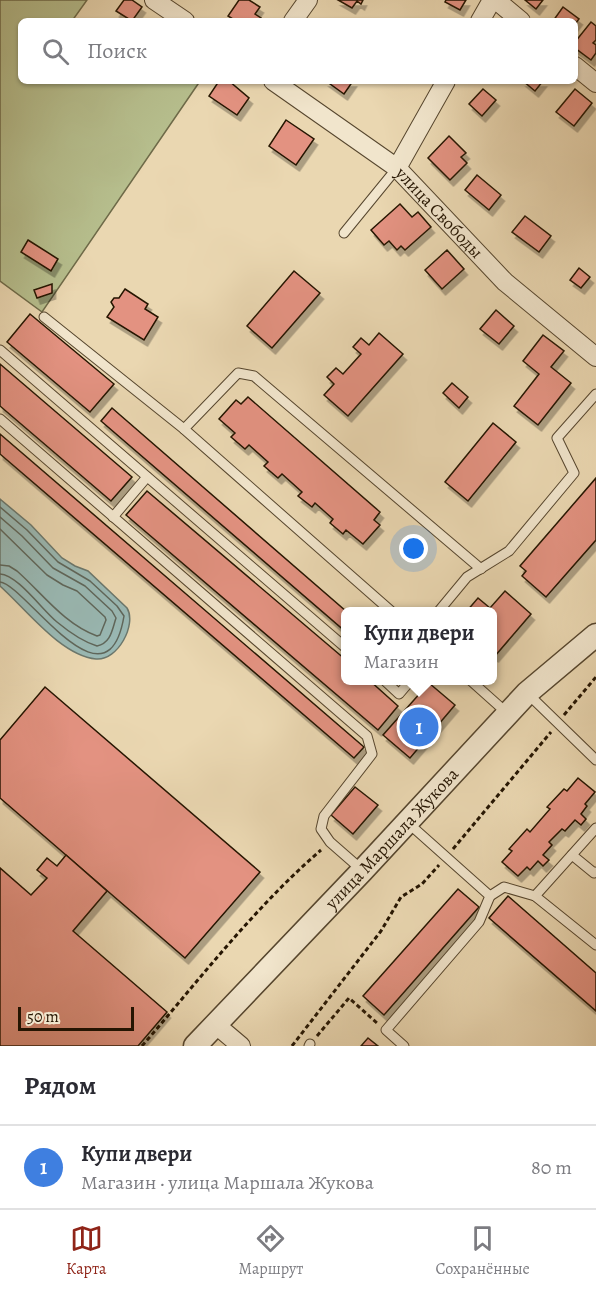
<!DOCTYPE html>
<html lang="ru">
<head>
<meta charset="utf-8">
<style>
	:root { --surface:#fff; --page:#f7f7f7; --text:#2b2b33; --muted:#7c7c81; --line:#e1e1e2; --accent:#8f2418 }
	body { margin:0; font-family:Alegreya,serif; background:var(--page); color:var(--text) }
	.scale { position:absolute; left:18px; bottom:15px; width:116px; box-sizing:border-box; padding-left:6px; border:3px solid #251502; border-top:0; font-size:16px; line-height:21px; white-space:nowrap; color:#251502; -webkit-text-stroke:4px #f1e5cc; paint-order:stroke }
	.you { position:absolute; left:414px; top:549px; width:21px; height:21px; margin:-15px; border:4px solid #fff; border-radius:50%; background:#1a73e8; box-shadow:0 0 0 9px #1a73e833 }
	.badge { display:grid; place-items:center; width:39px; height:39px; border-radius:50%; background:var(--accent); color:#fff; font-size:20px; font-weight:700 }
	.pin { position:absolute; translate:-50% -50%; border:3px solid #fff; box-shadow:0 2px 6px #0006 }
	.popup { position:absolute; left:341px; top:607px; width:156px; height:78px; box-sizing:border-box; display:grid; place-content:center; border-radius:9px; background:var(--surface); filter:drop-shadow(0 2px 4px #0005); font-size:20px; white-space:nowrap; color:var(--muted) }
	.popup b { font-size:22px; color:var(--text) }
	.popup::after { content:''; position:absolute; left:50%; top:100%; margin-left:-12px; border:12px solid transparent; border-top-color:var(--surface) }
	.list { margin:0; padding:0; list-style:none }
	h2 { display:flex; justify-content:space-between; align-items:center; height:78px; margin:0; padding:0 24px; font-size:26px }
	h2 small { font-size:20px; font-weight:400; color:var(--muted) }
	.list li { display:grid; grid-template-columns:39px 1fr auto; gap:18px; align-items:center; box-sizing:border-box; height:84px; padding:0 24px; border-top:2px solid var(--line) }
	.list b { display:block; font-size:22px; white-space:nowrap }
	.list p { margin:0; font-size:20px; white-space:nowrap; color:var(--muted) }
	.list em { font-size:20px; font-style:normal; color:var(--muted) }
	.icon { flex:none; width:33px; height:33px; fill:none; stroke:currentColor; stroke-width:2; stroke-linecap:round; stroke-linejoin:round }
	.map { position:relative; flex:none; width:596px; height:1046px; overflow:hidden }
	.search { position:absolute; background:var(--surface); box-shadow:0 2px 4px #0004; left:18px; right:18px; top:18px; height:66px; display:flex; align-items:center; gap:15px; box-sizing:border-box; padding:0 21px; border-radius:9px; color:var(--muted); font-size:22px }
	.sheet { height:162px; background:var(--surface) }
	nav { display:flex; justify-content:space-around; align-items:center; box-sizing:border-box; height:84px; border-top:2px solid var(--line); background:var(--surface); font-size:16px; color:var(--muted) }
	nav a { display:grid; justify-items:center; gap:3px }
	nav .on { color:var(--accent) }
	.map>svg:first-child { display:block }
	.green { fill:#b6be8d; stroke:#6e6a48; stroke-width:1.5 }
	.water { fill:#99b8b3; stroke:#6b776c; stroke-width:1.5 }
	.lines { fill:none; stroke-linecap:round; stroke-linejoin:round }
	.shore { stroke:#5f665a; stroke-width:1.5 }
	.building { fill:#e39281; stroke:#251502; stroke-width:1.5; filter:url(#shadow) }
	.service-casing { stroke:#56462e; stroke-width:11 }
	.minor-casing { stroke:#56462e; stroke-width:20 }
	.tertiary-casing { stroke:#56462e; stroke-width:25 }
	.path { stroke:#251502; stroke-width:3; stroke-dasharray:4.5 3; stroke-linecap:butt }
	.service { stroke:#f1e5cc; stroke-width:9 }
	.minor { stroke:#f1e5cc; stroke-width:18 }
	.tertiary { stroke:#f1e5cc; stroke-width:22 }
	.labels { text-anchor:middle; stroke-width:4.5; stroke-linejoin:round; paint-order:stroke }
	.street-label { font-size:18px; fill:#251502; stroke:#f1e5cc }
</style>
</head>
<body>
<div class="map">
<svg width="596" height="1046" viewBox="0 0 596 1046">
	<defs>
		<filter id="shadow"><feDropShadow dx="3.5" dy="6" stdDeviation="0" flood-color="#0004"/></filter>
	</defs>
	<rect width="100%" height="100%" fill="#ead7b1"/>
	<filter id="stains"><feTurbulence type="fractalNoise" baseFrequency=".00333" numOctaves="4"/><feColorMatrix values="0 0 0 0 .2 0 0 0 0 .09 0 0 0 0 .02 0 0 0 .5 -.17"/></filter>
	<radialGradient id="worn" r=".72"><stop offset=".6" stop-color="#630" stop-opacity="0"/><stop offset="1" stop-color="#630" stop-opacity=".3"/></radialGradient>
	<polygon class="green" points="0,0 87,0 72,21 21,21 21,81 195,81 198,84 42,312 0,281"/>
	<path class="water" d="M0 499 31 525 62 558 75 566 88 571 127 608C137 624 118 661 96 659 61 656 25 608 0 586Z"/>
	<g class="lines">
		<g class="shore">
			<path d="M0 507 27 530 58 562 90 581 117 606 124 616C107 717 25 584 0 582"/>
			<path d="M0 517 22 536 53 568 85 586 112 611 116 618C112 630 111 643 97 646 81 641 69 632 57 622 42 610 18 575 0 574"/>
			<path d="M0 529 47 575 63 585 77 591 105 617 106 620 100 635 97 636C64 624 42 593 17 571L9 566 0 565"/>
		</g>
	</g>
	<g class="building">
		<polygon points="124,0 132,0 142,7 132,21 116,11"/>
		<polygon points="239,0 249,0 260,7 255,14 261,18 259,21 236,21 228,16"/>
		<polygon points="338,0 363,0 361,4 357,1 352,8"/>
		<polygon points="446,0 466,0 460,10 445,2"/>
		<polygon points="525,0 543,0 536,9"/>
		<polygon points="563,7 579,19 575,24 575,21 553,21"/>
		<polygon points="591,22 596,26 596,40 593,43 596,45 596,53 591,60 575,48 575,42"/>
		<polygon points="219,81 229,81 249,98 237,115 209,96"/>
		<polygon points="326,81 353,81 344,94"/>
		<polygon points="523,81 543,81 535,91"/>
		<polygon points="483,89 496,100 482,116 469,104"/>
		<polygon points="575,89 592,103 574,126 556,112"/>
		<polygon points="286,120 314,139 296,165 269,146"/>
		<polygon points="449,136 466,153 461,157 467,163 450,180 428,158"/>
		<polygon points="477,175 501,195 489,210 465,190"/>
		<polygon points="400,204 412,217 418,212 431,227 405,250 401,246 397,250 389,241 384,245 371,230"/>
		<polygon points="525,216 551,236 539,252 512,232"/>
		<polygon points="28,240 58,259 51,271 21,252"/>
		<polygon points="447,250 464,269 442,289 425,270"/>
		<polygon points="579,268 590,277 581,288 570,280"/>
		<polygon points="294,271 320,293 272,348 247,326"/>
		<polygon points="52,284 52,293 37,298 34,290"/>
		<polygon points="125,289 148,304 145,309 158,317 144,340 107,317 114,307 111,302 114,298 119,298"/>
		<polygon points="496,310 514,326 499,344 480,329"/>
		<polygon points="30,314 114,384 90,412 7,342"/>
		<polygon points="379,333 403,354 348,416 324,395 334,384 327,377 336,368 343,374 361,354 353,347 361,338 369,345"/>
		<polygon points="543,335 564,351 551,367 571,383 538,425 514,406 539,374 523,361"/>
		<polygon points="0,364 132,477 111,501 0,406"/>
		<polygon points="452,383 468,397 459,408 443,393"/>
		<polygon points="248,397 380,512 374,520 380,525 363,544 346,530 343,534 330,523 333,519 315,503 312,507 298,496 302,492 282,474 278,478 264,466 268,462 249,445 245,449 231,437 235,433 219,419 236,400 241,404"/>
		<polygon points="112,408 347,612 346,612 346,632 101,421"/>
		<polygon points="493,423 516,442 468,501 445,482"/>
		<polygon points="0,434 364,747 354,758 0,454"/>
		<polygon points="596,478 596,540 546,597 522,576 526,571 520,566"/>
		<polygon points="147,491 346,660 346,680 369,680 398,706 378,730 126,515"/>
		<polygon points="505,591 531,614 495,656 492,654 492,612 466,612 478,598 490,608"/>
		<polygon points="429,683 455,705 410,758 383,735"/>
		<polygon points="45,687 260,872 185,958 0,798 0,740"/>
		<polygon points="578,778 595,792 585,804 587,806 581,814 586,819 581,825 575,820 565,831 562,829 549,842 552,845 543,855 549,860 543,866 538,861 530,870 527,867 518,876 502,862 512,851 509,849 527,829 530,832 550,809 547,807 564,789 567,791"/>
		<polygon points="355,787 378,805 353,834 331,815"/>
		<polygon points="66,855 107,891 73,931 167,1012 138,1046 0,1046 0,868 31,895 47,878 37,870 47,858 57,866"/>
		<polygon points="458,889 479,907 384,1015 363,996"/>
		<polygon points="508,896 596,973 596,1011 489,918"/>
		<polygon points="368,1038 378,1046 361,1046"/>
	</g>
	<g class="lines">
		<defs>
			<g id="service">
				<polyline points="344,233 397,168"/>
				<polyline points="44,317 184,429"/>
				<polyline points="0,350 346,648"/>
				<polyline points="0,419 367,736 372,754 324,816 321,829 330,842 362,870"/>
				<polyline points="113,517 147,477"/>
				<polyline points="392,612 184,429 238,373 254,376 481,569"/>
				<polyline points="438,612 467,577 509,551 574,473 557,438 596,394"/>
				<polyline points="384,680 399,694 411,680"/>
				<polyline points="470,680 508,714"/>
				<polyline points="527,693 596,760"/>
				<polyline points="572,855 594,873 596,872"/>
				<polyline points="490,896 504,887 535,896 596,828"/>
				<polyline points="535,896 596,945"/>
				<polyline points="309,1046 310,1044"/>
				<polyline points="404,1046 386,1030 479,922 490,896 407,822"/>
			</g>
			<g id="minor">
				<polyline points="154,0 185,21"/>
				<polyline points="496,0 521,21"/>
				<polyline points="293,21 308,0"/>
				<polyline points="480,21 492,0"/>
				<polyline points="575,66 596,83"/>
				<path id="s1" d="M273 81 397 168 505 282 596 357"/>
				<polyline points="397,168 446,81"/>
				<polyline points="215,1024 241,1046"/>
			</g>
			<g id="tertiary">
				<path id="s2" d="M195 1046 362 871 527 693 596 635"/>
			</g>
		</defs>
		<use href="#service" class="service-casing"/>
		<use href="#minor" class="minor-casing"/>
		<use href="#tertiary" class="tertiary-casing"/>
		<g class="path">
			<polyline points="564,715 596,677"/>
			<polyline points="453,849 551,732"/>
			<polyline points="317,1036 349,998 377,1023"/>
			<path d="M142 1046C200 979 254 908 321 850"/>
			<polyline points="292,1046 381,931 401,897 422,884 439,865"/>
		</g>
		<use href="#service" class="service"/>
		<use href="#minor" class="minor"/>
		<use href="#tertiary" class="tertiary"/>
	</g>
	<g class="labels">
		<g class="street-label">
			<text dy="6" stroke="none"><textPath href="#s1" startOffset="213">улица Свободы</textPath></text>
			<text dy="6" stroke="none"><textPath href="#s2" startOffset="286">улица Маршала Жукова</textPath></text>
		</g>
	</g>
	<rect width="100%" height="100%" filter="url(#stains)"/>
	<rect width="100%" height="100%" fill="url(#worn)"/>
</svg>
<div class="scale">50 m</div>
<div class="you"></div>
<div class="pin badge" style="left:419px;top:727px;background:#3f7fe0">1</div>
<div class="popup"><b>Купи двери</b>Магазин</div>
<div class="search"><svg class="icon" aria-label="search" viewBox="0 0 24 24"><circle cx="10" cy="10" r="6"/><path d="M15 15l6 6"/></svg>Поиск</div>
</div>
<section class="sheet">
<h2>Рядом<small></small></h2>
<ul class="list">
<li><span class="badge" style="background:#3f7fe0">1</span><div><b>Купи двери</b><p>Магазин · улица Маршала Жукова</p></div><em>80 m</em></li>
</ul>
</section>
<nav>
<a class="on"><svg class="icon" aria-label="map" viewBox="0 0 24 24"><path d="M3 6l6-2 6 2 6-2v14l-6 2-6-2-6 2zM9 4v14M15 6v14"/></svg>Карта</a>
<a><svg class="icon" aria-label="directions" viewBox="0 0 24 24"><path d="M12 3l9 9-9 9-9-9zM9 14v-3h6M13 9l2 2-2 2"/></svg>Маршрут</a>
<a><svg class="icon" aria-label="saved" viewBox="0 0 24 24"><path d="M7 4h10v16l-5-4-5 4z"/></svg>Сохранённые</a>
</nav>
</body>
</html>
